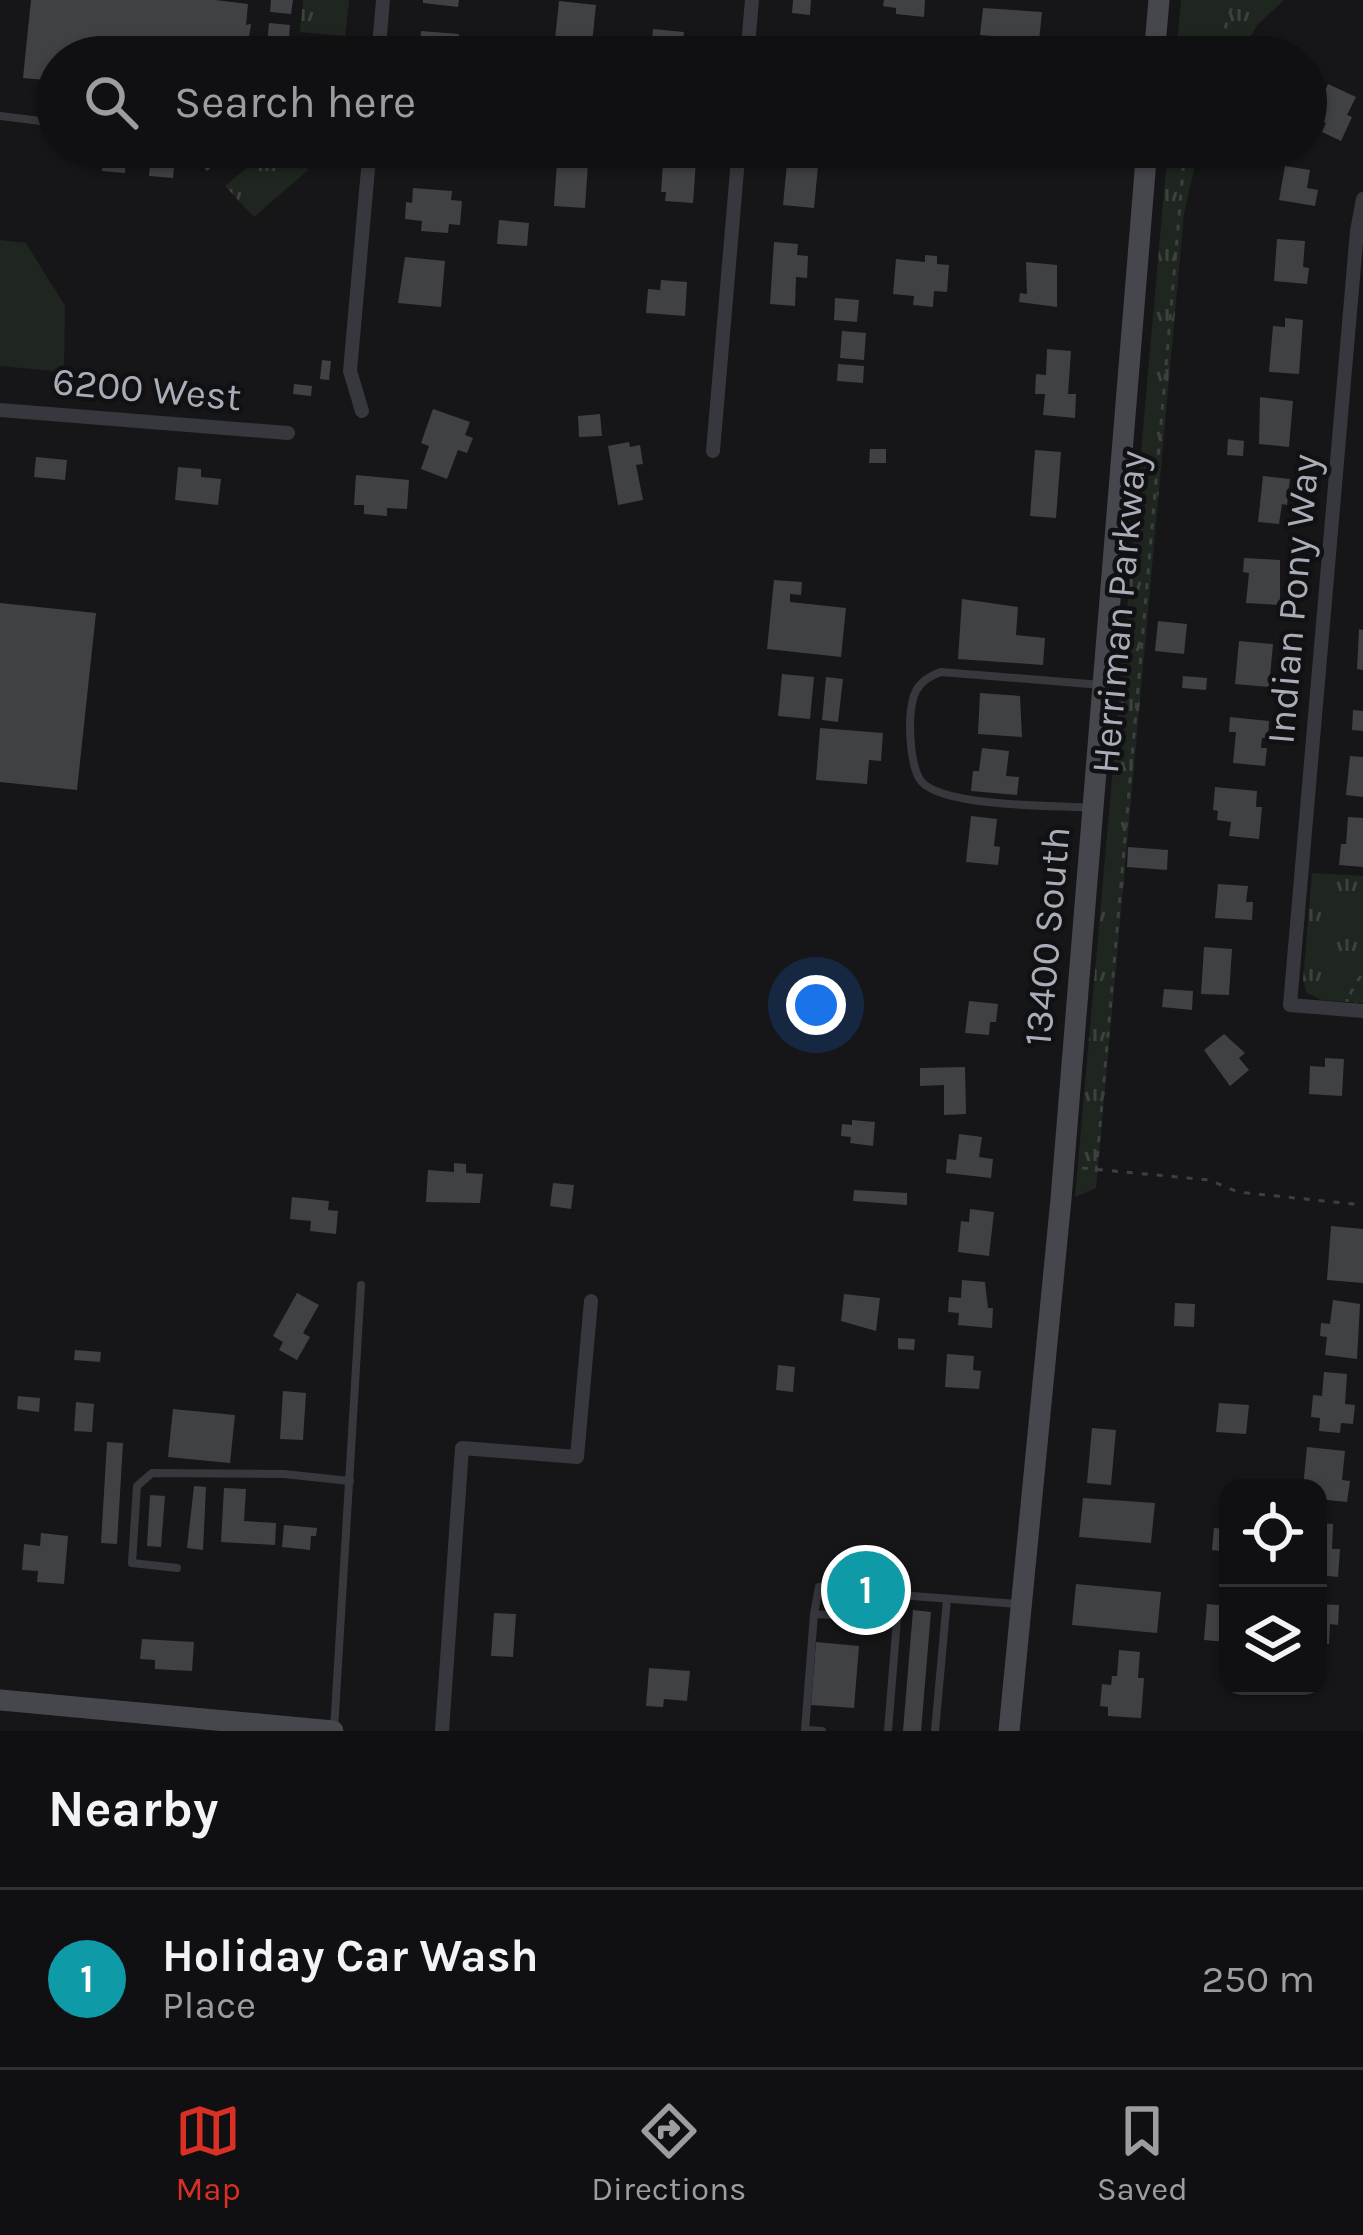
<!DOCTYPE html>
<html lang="en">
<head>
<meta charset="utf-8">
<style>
	:root { --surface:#101012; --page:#1e1e20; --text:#f1f3f6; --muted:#9c9d9f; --line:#303032; --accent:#d93025 }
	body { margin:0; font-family:Karla,sans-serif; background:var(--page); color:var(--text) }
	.controls { position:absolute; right:36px; bottom:36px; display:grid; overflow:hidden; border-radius:24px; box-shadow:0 3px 9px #0004 }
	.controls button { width:108px; height:108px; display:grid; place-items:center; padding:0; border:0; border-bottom:3px solid var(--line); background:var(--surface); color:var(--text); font:60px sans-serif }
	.you { position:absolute; left:816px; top:1005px; width:42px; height:42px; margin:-30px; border:9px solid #fff; border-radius:50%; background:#1a73e8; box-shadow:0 0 0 18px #1a73e833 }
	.badge { display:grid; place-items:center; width:78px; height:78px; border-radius:50%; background:var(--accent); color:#fff; font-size:39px; font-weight:700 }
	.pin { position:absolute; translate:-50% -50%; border:6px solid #fff; box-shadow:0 3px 12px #0006 }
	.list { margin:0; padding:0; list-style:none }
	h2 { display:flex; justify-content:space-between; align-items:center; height:156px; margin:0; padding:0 48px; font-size:51px }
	h2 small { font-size:39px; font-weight:400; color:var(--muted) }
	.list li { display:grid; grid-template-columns:78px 1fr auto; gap:36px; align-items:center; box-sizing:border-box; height:180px; padding:0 48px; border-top:3px solid var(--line) }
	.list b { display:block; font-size:45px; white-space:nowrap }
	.list p { margin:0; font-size:39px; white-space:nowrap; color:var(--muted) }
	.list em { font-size:39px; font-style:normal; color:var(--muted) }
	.icon { flex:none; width:66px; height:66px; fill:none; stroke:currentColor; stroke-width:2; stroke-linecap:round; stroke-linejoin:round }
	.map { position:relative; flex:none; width:1363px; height:1731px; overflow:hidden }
	.search { position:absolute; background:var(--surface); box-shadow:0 3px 9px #0004; left:36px; right:36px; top:36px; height:132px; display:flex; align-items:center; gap:30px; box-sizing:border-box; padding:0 42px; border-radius:66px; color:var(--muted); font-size:45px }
	.sheet { height:336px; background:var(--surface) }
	nav { display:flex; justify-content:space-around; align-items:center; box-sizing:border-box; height:168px; border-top:3px solid var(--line); background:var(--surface); font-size:33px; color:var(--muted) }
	nav a { display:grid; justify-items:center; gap:6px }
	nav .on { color:var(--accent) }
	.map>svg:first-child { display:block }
	.park { fill:url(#park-tufts) }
	.pitch { fill:#1e261f }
	.building { fill:#404145 }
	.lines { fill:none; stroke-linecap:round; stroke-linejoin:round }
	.path { stroke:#3d3f44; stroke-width:3; stroke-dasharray:6 9; stroke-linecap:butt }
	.lane { stroke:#37383d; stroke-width:8 }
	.street { stroke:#37383d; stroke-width:14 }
	.secondary { stroke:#45474d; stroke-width:21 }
	.labels { text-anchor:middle; stroke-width:9; stroke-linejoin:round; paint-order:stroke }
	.street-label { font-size:39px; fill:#a8adb8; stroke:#111113 }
</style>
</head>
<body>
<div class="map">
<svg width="1363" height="1731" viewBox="0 0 1363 1731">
	<defs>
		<pattern id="park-tufts" width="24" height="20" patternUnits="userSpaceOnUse" patternTransform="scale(3)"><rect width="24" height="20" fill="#1e261f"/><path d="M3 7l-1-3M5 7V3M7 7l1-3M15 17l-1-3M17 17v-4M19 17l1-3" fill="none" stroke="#3c433d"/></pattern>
	</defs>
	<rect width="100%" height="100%" fill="#161618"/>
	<g class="park">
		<polygon points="303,0 349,0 345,36 300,32"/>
		<polygon points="1181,0 1284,0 1258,24 1239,57 1176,57"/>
		<polygon points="272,147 290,147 308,170 254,217 225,186"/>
		<polygon points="1168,147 1199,147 1184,213 1096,1188 1075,1197"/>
		<polygon points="1312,873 1363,876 1363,1003 1321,1000 1307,993 1303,980"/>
	</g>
	<polygon class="pitch" points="0,240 26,243 65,306 64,372 0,366"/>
	<g class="building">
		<polygon points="31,0 215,0 248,4 246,25 251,24 248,43 253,44 252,52 247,52 247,57 57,57 57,81 23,78"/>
		<polygon points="271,0 293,0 291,14 270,12"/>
		<polygon points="423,0 459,0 458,7 423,3"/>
		<polygon points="793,0 811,0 810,15 792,13"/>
		<polygon points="884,0 925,0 924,17 896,14 896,8 883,6"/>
		<polygon points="559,1 596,5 592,43 555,39"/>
		<polygon points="983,8 1042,12 1038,50 991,45 992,36 980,35"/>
		<polygon points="269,23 290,25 288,48 267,46"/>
		<polygon points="653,29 684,32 681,57 633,57 634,52 644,53 645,39 652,39"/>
		<polygon points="421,31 459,34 459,43 470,44 469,57 419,57"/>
		<polygon points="1328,84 1356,97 1347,115 1352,117 1341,141 1322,132 1326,123 1313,117"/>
		<polygon points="204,147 218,147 225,156 207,171 194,155"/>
		<polygon points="414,147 450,147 449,162 413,159"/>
		<polygon points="558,147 589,149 585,208 554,206"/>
		<polygon points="658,147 697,147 693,203 665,201 666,192 661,192 663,163 656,163"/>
		<polygon points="103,151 126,152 125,173 102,171"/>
		<polygon points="788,153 819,156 814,208 783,205"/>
		<polygon points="151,155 175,157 173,178 149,176"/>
		<polygon points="1285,166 1310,170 1307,188 1318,190 1315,206 1279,200"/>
		<polygon points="413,188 452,191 451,200 462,201 460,225 449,224 448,233 421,231 422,221 405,219 406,202 412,203"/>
		<polygon points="499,220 529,223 527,246 497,244"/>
		<polygon points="1277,239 1305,241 1303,267 1309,268 1307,284 1274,281"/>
		<polygon points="774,242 798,244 797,255 808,256 807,278 796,277 795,306 770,304"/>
		<polygon points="925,255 937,256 937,264 949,265 947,292 934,291 933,307 913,305 914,296 893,294 896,259 925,262"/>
		<polygon points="405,257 445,261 441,307 398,303"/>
		<polygon points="1026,262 1057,265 1057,307 1019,302 1020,293 1027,294"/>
		<polygon points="661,280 687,282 685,316 646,313 648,289 660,290"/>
		<polygon points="835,298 859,300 857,322 834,320"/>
		<polygon points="1285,318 1303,320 1299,374 1269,372 1273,326 1285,327"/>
		<polygon points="842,331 866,333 864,360 840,358"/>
		<polygon points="1047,349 1071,351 1068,394 1076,394 1075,418 1043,415 1045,394 1035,394 1036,374 1046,375"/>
		<polygon points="322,360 331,361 329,380 320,379"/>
		<polygon points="838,364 864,366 863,383 837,381"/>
		<polygon points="294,384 312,386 311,396 293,394"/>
		<polygon points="1260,397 1293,401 1289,447 1259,444"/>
		<polygon points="433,409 470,422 465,435 473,438 467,453 458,450 447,479 421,469 429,446 421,443"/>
		<polygon points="600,414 602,436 579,437 578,416"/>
		<polygon points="1228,439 1244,441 1243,456 1227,455"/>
		<polygon points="629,442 630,447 640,445 643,464 636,465 643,500 618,505 608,446"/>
		<polygon points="870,449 886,449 886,463 869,463"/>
		<polygon points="1035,450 1061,452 1056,518 1030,516"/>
		<polygon points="36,457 67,460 65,480 34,477"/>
		<polygon points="178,467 201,469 201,477 221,479 218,505 175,500"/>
		<polygon points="356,475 409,480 407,509 387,508 387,516 364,514 364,505 354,505"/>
		<polygon points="1263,476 1290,479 1287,505 1282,504 1279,524 1258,522"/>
		<polygon points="1244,558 1280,560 1280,605 1246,603 1249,573 1243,572"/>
		<polygon points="774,580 802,582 801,595 790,594 790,602 846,608 841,657 767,649"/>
		<polygon points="962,599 1018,607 1016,635 1045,638 1043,665 958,659"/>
		<polygon points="0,603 96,613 77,790 0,782"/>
		<polygon points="1158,621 1187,624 1184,654 1155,651"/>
		<polygon points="1359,629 1363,630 1363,670 1357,669"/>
		<polygon points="1239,641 1273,644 1269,687 1235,684"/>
		<polygon points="782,674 814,677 810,719 778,716"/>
		<polygon points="1183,676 1207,678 1206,690 1182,688"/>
		<polygon points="826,677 843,679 838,722 822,720"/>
		<polygon points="980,693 1020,696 1022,737 978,734"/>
		<polygon points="1353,710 1363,711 1363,731 1352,730"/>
		<polygon points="1230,717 1269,721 1268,738 1262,738 1261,748 1267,748 1265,766 1233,763 1236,732 1229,732"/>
		<polygon points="820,728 883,733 881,761 869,760 867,784 816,780"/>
		<polygon points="982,748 1009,751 1006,776 1019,777 1017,795 971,791 973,771 979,771"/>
		<polygon points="1350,756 1363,757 1363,797 1346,795"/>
		<polygon points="1215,787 1257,791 1256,807 1262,807 1259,839 1229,836 1231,822 1217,820 1218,811 1213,810"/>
		<polygon points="971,816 997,819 994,846 1000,847 998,865 966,862"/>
		<polygon points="1348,817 1363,818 1363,867 1339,865 1341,844 1346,844"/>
		<polygon points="1128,847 1168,850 1167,870 1127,867"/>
		<polygon points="1218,884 1248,886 1246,902 1253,902 1252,920 1215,918"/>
		<polygon points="1204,947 1232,949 1229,995 1201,994"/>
		<polygon points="1164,989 1193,991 1192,1010 1162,1007"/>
		<polygon points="969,1001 998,1004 996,1022 990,1022 989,1035 965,1033"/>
		<polygon points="1224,1034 1245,1053 1239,1058 1249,1070 1230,1086 1204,1050"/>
		<polygon points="1325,1058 1344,1059 1342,1096 1309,1094 1310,1066 1325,1067"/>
		<polygon points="965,1067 966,1114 944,1115 944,1085 920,1086 920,1068"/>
		<polygon points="852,1120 875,1122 873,1146 850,1143 851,1137 841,1136 842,1124 852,1125"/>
		<polygon points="959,1134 982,1137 979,1157 993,1159 991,1178 946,1173 947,1159 956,1160"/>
		<polygon points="454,1163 466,1164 466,1173 483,1174 480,1203 426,1202 428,1170 454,1172"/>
		<polygon points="553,1183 574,1185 571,1209 550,1206"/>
		<polygon points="854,1190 907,1193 907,1205 853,1201"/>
		<polygon points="292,1197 329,1201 328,1210 338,1211 336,1234 310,1231 311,1221 290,1219"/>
		<polygon points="970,1209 994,1212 989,1256 958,1252 961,1221 969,1222"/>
		<polygon points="1331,1226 1363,1229 1363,1283 1327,1280"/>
		<polygon points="962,1280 985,1282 988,1308 993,1308 992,1328 958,1325 959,1313 948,1312 949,1297 961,1298"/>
		<polygon points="297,1293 319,1305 303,1333 310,1337 297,1360 279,1350 283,1342 273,1336"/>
		<polygon points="844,1294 880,1298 876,1331 841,1321"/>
		<polygon points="1333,1300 1360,1304 1357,1359 1325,1355 1327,1337 1320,1336 1321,1323 1330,1324"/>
		<polygon points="1175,1303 1195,1304 1194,1327 1174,1326"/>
		<polygon points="898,1338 915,1339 914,1350 898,1349"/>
		<polygon points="75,1350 101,1352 100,1362 74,1360"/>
		<polygon points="947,1354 974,1356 973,1370 981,1371 979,1389 945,1387"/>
		<polygon points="778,1365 795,1367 793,1392 776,1390"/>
		<polygon points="1324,1372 1347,1374 1345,1404 1355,1405 1353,1424 1341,1423 1340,1433 1319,1431 1320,1418 1311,1417 1313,1395 1322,1396"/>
		<polygon points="283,1391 306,1393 303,1440 280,1439"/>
		<polygon points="18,1396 40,1398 39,1412 17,1409"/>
		<polygon points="76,1402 94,1404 92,1432 74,1431"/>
		<polygon points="1219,1403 1249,1405 1246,1434 1216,1432"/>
		<polygon points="173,1409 235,1415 230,1463 168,1457"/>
		<polygon points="1092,1428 1116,1430 1111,1485 1087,1483"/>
		<polygon points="107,1442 123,1443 117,1544 101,1543"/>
		<polygon points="1307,1447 1345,1451 1342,1480 1350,1481 1347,1502 1318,1499 1318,1488 1303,1488"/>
		<polygon points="194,1486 206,1487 203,1550 187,1548"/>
		<polygon points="224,1488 246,1489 244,1521 276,1523 275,1545 221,1542"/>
		<polygon points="150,1495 165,1496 161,1547 147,1546"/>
		<polygon points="1083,1498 1155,1503 1151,1543 1079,1537"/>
		<polygon points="1318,1523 1333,1524 1332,1549 1340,1549 1338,1577 1318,1575"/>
		<polygon points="284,1525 317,1528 316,1536 311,1536 310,1550 282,1547"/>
		<polygon points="1214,1528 1228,1529 1228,1552 1212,1550"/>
		<polygon points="41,1533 68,1536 64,1584 37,1582 38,1571 22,1570 24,1544 40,1546"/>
		<polygon points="846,1577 888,1580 886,1602 844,1598"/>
		<polygon points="1076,1584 1161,1592 1157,1633 1072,1625"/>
		<polygon points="1207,1604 1228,1606 1227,1642 1204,1640"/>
		<polygon points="1318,1604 1339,1605 1338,1625 1330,1624 1329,1644 1318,1643"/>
		<polygon points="913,1610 931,1612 921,1731 903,1731"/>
		<polygon points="494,1613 516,1614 513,1657 491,1656"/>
		<polygon points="142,1639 194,1642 192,1671 155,1669 155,1660 140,1659"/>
		<polygon points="816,1642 859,1646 854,1708 811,1705"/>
		<polygon points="1119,1650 1140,1652 1138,1678 1144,1678 1141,1718 1108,1716 1108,1707 1100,1706 1102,1684 1111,1685 1112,1676 1117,1676"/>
		<polygon points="649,1668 690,1671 687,1701 664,1699 663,1707 646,1706"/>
	</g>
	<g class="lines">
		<g class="path">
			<polyline points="1216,57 1234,0"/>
			<polyline points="55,81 54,102 57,103"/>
			<polyline points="170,147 190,147"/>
			<polyline points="1350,994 1363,972"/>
			<polyline points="1082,1168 1209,1180 1238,1192 1363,1205"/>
			<polyline points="1096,1172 1185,147"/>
		</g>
		<g class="lane">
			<polyline points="0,116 57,123"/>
			<polyline points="80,147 86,157"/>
			<path d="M1092 808C1058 805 934 808 919 778 911 763 910 739 910 722 911 696 915 681 941 672L1102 685"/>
			<polyline points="177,1568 132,1563 137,1486 152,1473 284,1474 350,1481"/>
			<polyline points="814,1614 819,1587 899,1595"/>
			<polyline points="334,1730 361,1285"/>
			<polyline points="822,1731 805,1730 814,1614 897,1619 899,1595 1019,1604"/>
			<polyline points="888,1731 897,1619"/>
			<polyline points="935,1731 947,1599"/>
		</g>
		<g class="street">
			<polyline points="378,57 383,0"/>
			<polyline points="747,57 752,0"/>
			<polyline points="1363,199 1357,231 1290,1005 1363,1011"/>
			<polyline points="0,410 288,433"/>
			<polyline points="362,411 350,371 370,147"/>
			<polyline points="713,451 739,147"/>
			<polyline points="442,1731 462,1448 577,1457 591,1301"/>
		</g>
		<g class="secondary">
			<polyline points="1154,57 1159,0"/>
			<polyline points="0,1700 333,1731"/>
			<polyline points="1009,1731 1061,1199 1147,147"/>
		</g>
	</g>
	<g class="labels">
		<g class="street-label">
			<text transform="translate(147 388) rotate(5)" y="14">6200 West</text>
			<text transform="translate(1292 599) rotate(-85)" y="14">Indian Pony Way</text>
			<text transform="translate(1118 612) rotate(-85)" y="14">Herriman Parkway</text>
			<text transform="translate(1046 936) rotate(-85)" y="14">13400 South</text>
		</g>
	</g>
</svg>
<div class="controls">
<button><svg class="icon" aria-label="locate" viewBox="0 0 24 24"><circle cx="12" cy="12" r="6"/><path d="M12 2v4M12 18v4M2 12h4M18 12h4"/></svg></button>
<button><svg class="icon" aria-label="layers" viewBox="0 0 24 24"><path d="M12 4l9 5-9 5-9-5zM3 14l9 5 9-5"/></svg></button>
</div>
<div class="you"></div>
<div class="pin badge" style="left:866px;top:1590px;background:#0f9aa8">1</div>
<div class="search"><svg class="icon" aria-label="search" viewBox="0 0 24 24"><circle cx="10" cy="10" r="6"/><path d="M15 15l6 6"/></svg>Search here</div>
</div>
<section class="sheet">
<h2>Nearby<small></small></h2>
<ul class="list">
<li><span class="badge" style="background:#0f9aa8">1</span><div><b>Holiday Car Wash</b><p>Place</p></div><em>250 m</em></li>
</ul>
</section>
<nav>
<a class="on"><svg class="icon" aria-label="map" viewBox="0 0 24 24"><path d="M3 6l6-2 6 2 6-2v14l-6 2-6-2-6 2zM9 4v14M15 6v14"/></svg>Map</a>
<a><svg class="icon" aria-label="directions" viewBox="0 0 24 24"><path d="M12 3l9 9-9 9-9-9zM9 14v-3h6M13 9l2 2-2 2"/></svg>Directions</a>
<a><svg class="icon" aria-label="saved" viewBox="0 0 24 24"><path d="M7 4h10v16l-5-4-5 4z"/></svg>Saved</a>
</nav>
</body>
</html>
